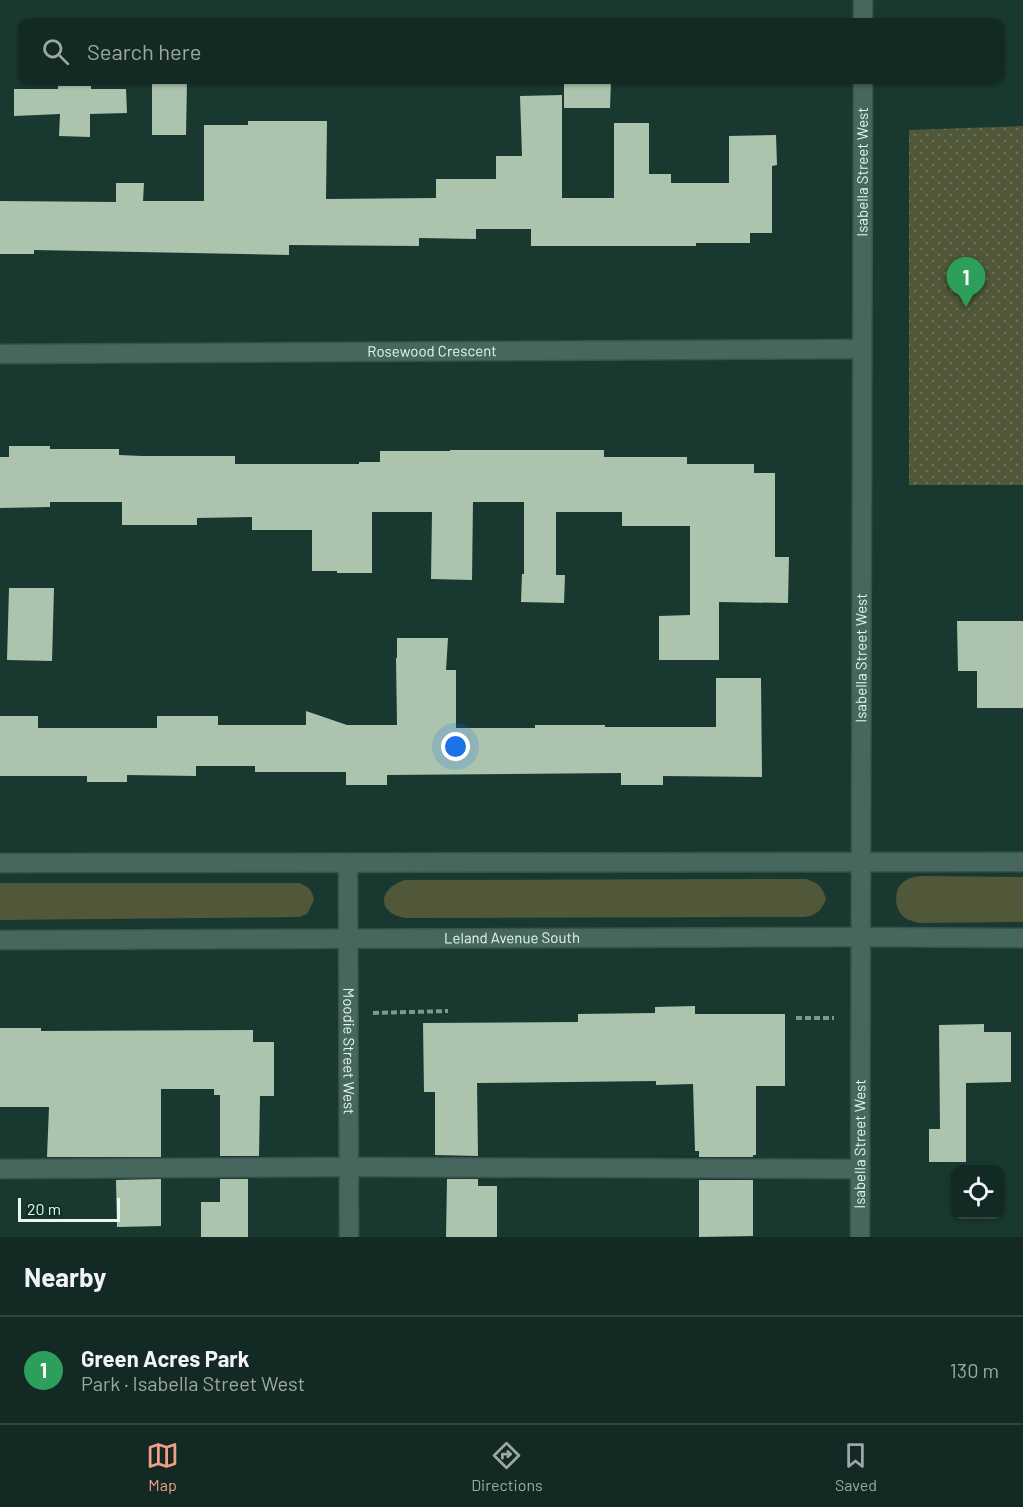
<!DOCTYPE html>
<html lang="en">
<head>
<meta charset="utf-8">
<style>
	:root { --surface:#132a24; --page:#1c322c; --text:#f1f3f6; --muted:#9da7a6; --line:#324641; --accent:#f49e88 }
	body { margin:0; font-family:Barlow,sans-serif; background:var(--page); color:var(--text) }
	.controls { position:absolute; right:18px; bottom:18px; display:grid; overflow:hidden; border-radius:12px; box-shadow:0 2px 4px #0004 }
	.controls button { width:54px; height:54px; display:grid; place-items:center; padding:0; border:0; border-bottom:2px solid var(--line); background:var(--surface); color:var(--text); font:30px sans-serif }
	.scale { position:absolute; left:18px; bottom:15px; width:102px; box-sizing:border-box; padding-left:6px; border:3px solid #e6f7f2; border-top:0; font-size:16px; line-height:21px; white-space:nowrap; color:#e6f7f2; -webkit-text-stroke:4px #0e2e26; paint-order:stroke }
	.you { position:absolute; left:456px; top:747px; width:21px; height:21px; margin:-15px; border:4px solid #fff; border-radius:50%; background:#1a73e8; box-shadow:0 0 0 9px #1a73e833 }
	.badge { display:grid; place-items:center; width:39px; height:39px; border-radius:50%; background:var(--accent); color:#fff; font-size:20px; font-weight:700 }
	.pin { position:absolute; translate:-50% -50px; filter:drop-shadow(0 2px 3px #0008) }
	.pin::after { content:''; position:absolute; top:32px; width:21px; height:18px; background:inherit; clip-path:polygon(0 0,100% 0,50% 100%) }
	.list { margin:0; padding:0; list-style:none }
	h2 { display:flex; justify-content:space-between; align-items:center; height:78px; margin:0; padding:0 24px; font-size:26px }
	h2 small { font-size:20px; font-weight:400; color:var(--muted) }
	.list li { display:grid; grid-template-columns:39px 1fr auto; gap:18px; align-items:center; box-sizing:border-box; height:108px; padding:0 24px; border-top:2px solid var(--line) }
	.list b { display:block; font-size:22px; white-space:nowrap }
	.list p { margin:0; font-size:20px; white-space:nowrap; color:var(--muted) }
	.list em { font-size:20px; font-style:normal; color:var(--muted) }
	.icon { flex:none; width:33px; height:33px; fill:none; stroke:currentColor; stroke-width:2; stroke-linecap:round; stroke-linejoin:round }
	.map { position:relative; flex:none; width:1023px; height:1237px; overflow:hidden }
	.search { position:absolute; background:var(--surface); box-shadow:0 2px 4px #0004; left:18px; right:18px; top:18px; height:66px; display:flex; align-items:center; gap:15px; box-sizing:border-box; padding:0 21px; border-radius:12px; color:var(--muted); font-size:22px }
	.sheet { height:186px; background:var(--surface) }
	nav { display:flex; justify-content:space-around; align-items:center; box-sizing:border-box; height:84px; border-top:2px solid var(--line); background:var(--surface); font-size:16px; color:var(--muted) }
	nav a { display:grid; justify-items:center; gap:3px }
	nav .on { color:var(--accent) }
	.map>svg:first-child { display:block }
	.grass { fill:#51583a }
	.park { fill:url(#park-dots) }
	.building { fill:#acc4ae }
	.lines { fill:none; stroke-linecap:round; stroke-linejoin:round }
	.lane-casing { stroke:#37534c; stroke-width:21 }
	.street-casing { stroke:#37534c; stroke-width:21 }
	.path { stroke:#809891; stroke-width:4; stroke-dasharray:6 3; stroke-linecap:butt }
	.lane { stroke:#47675e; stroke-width:18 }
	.street { stroke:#47675e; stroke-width:18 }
	.labels { text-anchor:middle; stroke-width:6; stroke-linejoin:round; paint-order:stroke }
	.street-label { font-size:15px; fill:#e6f7f2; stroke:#0e2e26 }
</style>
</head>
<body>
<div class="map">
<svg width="1023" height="1237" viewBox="0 0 1023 1237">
	<defs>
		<pattern id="park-dots" width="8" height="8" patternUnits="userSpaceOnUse" patternTransform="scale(1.5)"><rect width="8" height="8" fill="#51583a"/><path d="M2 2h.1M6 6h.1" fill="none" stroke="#6a7157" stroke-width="1.8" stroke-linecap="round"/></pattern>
	</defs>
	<rect width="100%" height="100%" fill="#193830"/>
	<g class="grass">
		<path d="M923 876 1023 877V922L918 923C914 921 908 920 905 918 895 911 893 893 901 884 907 878 915 876 923 876Z"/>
		<path d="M806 879C819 883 822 887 826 899 821 911 817 915 804 917L405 918C376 913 378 888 405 880Z"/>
		<path d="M0 883H299C309 887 312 890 314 900L307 914 299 917 0 920Z"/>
	</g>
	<polygon class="park" points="1023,126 1023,485 909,485 909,130"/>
	<g class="building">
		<polygon points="152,80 187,80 186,135 152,135"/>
		<polygon points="564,80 611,80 610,108 564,108"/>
		<polygon points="58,86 91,86 91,89 126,89 127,113 90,114 90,137 59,136 60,114 14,116 14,89 58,89"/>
		<polygon points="562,95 562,198 614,198 614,123 649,123 649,174 671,174 671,183 729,183 729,136 776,135 777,165 772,166 772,233 750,233 750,243 696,243 696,246 531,246 531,229 476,229 476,239 419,238 419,246 289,245 289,255 34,250 34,254 0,254 0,201 116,202 116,183 144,183 143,201 204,201 204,125 248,125 248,121 327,121 326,199 436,198 436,179 496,179 496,156 522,156 520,96"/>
		<polygon points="9,446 50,446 50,449 119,449 119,455 142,456 235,456 235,464 359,464 359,462 380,462 380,451 450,451 450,450 604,450 604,457 687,457 687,464 754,464 754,473 775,473 775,557 789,557 788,603 719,602 719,660 659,660 659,616 690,615 690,526 622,526 622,512 556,512 556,575 565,575 564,603 521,602 522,574 524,574 524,502 473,502 472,580 431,579 432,512 372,512 372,573 337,573 337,571 312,571 312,530 252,530 252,517 197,518 197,525 122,525 122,502 50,502 50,507 0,508 0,457 9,457"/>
		<polygon points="9,588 54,588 52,661 7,660"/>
		<polygon points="957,621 1023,621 1023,708 977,708 977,671 958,671"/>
		<polygon points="397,638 448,638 446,670 456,670 456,728 535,728 535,725 605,725 605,727 716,727 716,678 761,678 762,777 663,776 663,785 621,785 621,773 387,775 387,785 346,785 346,772 255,772 255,766 196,766 196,776 127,775 127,782 87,782 87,776 0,776 0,716 38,716 38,728 157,728 157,716 218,716 218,725 306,725 306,711 347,725 397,725 396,658 397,658"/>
		<polygon points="695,1006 695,1014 785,1014 785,1086 756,1086 756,1155 753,1155 753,1157 699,1157 699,1151 695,1151 693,1084 656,1085 656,1081 477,1083 478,1156 435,1155 435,1092 424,1092 423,1023 578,1022 578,1014 655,1013 655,1007"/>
		<polygon points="984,1024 984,1032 1011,1032 1011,1082 966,1083 966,1162 929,1162 929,1129 940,1129 939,1025"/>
		<polygon points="0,1028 41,1028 41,1031 253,1030 253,1042 274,1042 274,1096 260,1096 259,1156 220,1156 220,1095 214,1095 214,1089 161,1089 161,1157 47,1157 49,1107 0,1107"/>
		<polygon points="161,1179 161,1226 117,1227 116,1180"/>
		<polygon points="220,1179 248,1179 248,1237 201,1237 201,1202 220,1202"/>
		<polygon points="447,1179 478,1179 478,1186 497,1186 497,1237 446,1237"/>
		<polygon points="699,1180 753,1180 753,1236 699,1237"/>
	</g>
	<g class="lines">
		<defs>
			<polyline id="lane" points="0,1169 348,1167 860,1169"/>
			<g id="street">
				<polyline points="863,0 863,22"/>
				<path id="s1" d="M0 354 862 349"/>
				<polyline points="0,863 1023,862"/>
				<path id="s2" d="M348 863 349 1237"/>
				<path id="s3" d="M0 940 862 937 1023 938"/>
				<path id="s4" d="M860 1237 863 80"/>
			</g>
		</defs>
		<use href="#lane" class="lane-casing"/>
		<use href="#street" class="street-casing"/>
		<g class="path">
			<polyline points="373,1013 448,1011"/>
			<polyline points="796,1018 834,1018"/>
		</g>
		<use href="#lane" class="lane"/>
		<use href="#street" class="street"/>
	</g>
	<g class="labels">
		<g class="street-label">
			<text dy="5" stroke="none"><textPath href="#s4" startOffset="1065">Isabella Street West</textPath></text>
			<text dy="5" stroke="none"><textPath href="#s1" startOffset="432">Rosewood Crescent</textPath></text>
			<text dy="5" stroke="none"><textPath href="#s4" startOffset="579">Isabella Street West</textPath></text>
			<text dy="5" stroke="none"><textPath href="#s3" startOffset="512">Leland Avenue South</textPath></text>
			<text dy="5" stroke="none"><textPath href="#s2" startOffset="188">Moodie Street West</textPath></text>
			<text dy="5" stroke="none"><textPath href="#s4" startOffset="93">Isabella Street West</textPath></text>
		</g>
	</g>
</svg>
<div class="controls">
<button><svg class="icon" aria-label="locate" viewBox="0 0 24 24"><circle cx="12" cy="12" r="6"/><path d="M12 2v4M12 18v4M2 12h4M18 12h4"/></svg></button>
</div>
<div class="scale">20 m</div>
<div class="you"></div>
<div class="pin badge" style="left:966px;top:307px;background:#2e9e5b">1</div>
<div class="search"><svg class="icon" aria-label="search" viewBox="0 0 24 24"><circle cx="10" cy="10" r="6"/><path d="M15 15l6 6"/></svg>Search here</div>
</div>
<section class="sheet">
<h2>Nearby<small></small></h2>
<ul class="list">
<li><span class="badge" style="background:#2e9e5b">1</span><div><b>Green Acres Park</b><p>Park · Isabella Street West</p></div><em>130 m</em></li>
</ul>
</section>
<nav>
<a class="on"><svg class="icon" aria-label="map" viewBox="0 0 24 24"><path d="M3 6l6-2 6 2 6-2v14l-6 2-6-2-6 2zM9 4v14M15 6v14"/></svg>Map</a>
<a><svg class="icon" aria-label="directions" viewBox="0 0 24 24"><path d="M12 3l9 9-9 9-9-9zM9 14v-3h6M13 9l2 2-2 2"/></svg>Directions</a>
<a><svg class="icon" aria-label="saved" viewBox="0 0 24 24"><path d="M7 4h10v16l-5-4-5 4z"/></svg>Saved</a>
</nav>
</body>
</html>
